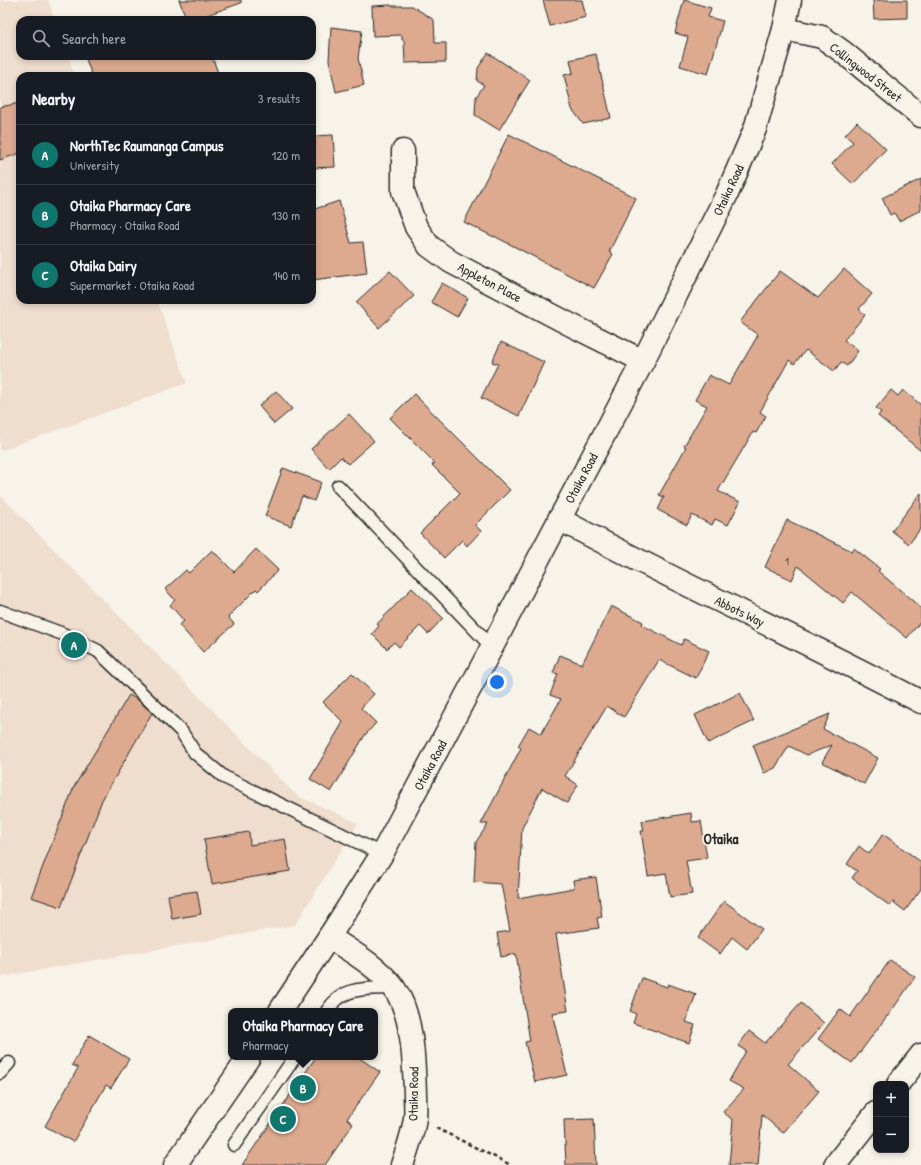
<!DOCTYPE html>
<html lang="en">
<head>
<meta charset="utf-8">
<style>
	:root { --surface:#171b24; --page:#20242c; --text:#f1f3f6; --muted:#9ea1a6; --line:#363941; --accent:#0f766e }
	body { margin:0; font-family:"Patrick Hand",sans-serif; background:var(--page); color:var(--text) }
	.controls { position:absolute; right:12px; bottom:12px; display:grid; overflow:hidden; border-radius:8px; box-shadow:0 2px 6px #0003 }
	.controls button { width:36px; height:36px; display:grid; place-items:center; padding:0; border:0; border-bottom:1px solid var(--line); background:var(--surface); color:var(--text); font:20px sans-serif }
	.you { position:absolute; left:497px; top:682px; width:14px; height:14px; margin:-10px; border:3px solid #fff; border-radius:50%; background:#1a73e8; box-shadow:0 0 0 6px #1a73e833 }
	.badge { display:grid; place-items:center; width:26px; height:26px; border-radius:50%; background:var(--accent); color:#fff; font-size:13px; font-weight:700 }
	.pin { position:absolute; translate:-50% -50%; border:2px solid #fff; box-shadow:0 1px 4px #0006 }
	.popup { position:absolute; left:228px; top:1008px; width:150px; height:52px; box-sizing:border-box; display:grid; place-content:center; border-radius:8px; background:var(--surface); filter:drop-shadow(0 1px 3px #0005); font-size:13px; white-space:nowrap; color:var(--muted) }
	.popup b { font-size:15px; color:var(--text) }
	.popup::after { content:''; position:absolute; left:50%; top:100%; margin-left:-8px; border:8px solid transparent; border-top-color:var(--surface) }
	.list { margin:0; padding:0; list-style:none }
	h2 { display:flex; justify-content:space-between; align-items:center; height:52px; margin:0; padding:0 16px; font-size:17px }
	h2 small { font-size:13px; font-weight:400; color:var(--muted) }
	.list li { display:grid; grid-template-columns:26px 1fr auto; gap:12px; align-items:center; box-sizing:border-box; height:60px; padding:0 16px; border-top:1px solid var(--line) }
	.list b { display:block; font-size:15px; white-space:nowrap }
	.list p { margin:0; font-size:13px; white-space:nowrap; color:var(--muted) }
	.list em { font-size:13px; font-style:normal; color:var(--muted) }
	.icon { flex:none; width:22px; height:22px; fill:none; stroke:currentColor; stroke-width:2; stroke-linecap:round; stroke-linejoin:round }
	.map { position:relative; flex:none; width:921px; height:1165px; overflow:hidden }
	.search { position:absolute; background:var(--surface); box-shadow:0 2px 6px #0003; left:16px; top:16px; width:300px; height:44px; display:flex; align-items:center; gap:10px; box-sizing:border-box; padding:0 14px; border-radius:12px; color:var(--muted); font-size:15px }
	.panel { position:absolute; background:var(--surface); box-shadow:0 2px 6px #0003; left:16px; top:72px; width:300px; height:232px; border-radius:12px }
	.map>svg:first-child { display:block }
	.built { fill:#efddce }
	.building { fill:#ddaa90; stroke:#2b2b2b }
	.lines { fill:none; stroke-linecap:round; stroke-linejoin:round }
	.lane-casing { stroke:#2b2b2b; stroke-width:15 }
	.street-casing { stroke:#2b2b2b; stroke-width:25 }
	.highway-casing { stroke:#2b2b2b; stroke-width:25 }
	.path { stroke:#2b2b2b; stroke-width:2.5; stroke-dasharray:4 3; stroke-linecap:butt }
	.lane { stroke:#f7f3e8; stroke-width:12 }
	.street { stroke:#f7f3e8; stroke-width:22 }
	.highway { stroke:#f7f3e8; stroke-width:22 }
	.labels { text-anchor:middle; stroke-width:3.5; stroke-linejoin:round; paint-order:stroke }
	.number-label { font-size:11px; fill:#584b44 }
	.street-label { font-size:13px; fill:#2b2b2b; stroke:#f7f3e8 }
	.quarter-label { font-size:15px; font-weight:bold; fill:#2b2b2b; stroke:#f7f3e8 }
</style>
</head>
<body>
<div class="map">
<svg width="921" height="1165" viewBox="0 0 921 1165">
	<rect width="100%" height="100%" fill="#f7f3e8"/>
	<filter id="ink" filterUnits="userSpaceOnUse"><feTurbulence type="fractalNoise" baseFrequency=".025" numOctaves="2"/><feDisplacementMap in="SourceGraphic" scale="8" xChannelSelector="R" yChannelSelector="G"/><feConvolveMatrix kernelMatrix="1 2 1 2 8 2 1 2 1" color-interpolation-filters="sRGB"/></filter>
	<g filter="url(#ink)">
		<g class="built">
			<polygon points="0,0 48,0 55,20 20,20 20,56 68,56 75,76 20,76 20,300 157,300 187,383 0,451"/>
			<polygon points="0,495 296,795 358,823 295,925 0,977"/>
		</g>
		<g class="building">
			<polygon points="179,0 241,0 241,3 193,20 187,20"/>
			<polygon points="543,0 582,0 586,17 550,26"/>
			<polygon points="684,0 711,8 708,17 723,21 708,74 680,66 688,37 675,33"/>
			<polygon points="873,0 907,0 907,18 874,19"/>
			<polygon points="391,5 391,6 412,6 434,20 435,43 446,43 446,62 405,63 404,40 402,40 402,35 373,36 372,6"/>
			<polygon points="331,27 362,31 358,58 364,85 336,92 329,60"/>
			<polygon points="488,53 530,80 499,130 475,115 476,97 484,85 477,81 478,68"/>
			<polygon points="596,54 611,118 583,124 572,109 564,75 573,73 570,60"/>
			<polygon points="85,56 212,56 219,76 92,76"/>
			<polygon points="20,103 20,153 0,160 0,107"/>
			<polygon points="857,122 886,149 853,184 832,164 853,142 845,135"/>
			<polygon points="509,134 636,198 609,252 613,254 594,288 494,236 494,237 464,222"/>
			<polygon points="333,135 335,167 312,168 312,136"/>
			<polygon points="921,179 921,210 899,221 894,213 890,215 882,198"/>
			<polygon points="339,201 351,243 363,242 367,273 312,280 312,210"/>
			<polygon points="844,269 872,294 859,309 865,315 844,340 858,351 847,366 841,362 834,371 806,350 794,364 789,360 760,412 766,416 756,433 753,432 718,491 740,502 728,525 715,519 712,525 692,515 687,525 658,510 664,497 659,495 686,447 684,446 707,406 695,400 709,375 729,385 758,335 740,322 780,271 818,298"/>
			<polygon points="390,271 414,296 379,328 356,302"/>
			<polygon points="442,283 468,298 457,317 431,302"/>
			<polygon points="501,342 544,362 519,416 481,398 498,364 492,362"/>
			<polygon points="891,390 898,396 903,390 921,405 921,451 878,416 881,412 876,408"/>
			<polygon points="276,391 292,409 274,424 259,406"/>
			<polygon points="414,394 510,490 475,525 481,531 467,546 462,540 444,558 420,533 460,493 432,465 435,463 390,418"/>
			<polygon points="349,414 374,441 348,464 341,457 329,469 311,449"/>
			<polygon points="283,468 321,482 314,501 302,496 291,526 265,516"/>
			<polygon points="921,493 921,528 909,544 892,531"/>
			<polygon points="787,520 852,551 854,548 880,569 878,571 921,608 921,621 907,638 852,592 843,603 798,566 792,580 765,567"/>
			<polygon points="256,549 278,570 258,591 256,589 228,617 234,624 203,652 179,625 184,621 170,605 175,600 165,589 186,570 189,573 212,550 234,572"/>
			<polygon points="412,588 443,618 428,634 420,626 399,647 394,642 387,649 372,634 379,626 377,624"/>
			<polygon points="611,606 643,622 642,625 681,645 684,639 709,651 696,678 659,660 624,717 607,706 565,776 578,785 567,803 542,788 522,828 518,898 574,888 573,880 596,877 602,917 597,918 599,928 556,934 568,1011 552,1013 567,1075 535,1082 525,1042 530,1041 516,954 501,957 497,933 510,931 501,884 474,882 476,842 488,824 481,824 521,748 518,746 529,727 541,734 561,699 550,695 558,674 553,673 560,655 582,664"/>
			<polygon points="352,673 374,694 361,708 376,723 365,735 331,792 310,779 343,722 323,702"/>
			<polygon points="740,693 754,721 708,743 695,715"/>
			<polygon points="129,695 138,700 152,713 102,800 61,907 31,897 74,787"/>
			<polygon points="830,714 823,729 878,758 864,784 822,762 832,745 807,755 789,746 775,768 764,773 753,745"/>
			<polygon points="691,813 692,822 701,821 707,858 686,861 692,894 670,897 666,873 648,876 641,831 644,831 642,821"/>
			<polygon points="249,832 250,845 285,839 290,871 212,884 204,839"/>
			<polygon points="883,834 921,862 921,889 905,911 893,902 890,906 852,878 857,871 847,864 859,846 869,854"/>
			<polygon points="197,891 201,914 172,919 168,895"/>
			<polygon points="724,901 762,929 747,949 732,937 720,954 698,938"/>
			<polygon points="890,960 915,977 888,1016 887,1016 852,1063 818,1039 840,1009 850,1017"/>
			<polygon points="642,978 667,987 668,984 696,994 686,1022 695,1025 689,1043 633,1023 636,1014 630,1011"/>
			<polygon points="801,1003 824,1023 788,1064 819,1091 783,1133 762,1115 758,1165 729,1165 733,1120 723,1112 744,1089 729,1081 746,1051 738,1046 749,1031 765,1043"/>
			<polygon points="89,1035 129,1059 111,1088 106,1085 73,1142 45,1126 78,1068 72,1065"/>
			<polygon points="316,1057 358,1057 380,1072 347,1119 353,1124 325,1165 242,1165"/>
			<polygon points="594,1119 596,1165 566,1165 564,1120"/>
		</g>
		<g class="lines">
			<defs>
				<g id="lane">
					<polyline points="338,486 492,647"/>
					<polyline points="0,611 63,634 98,651 181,731 195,753 224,777 382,854"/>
					<path d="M327 1011C344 985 366 989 394 988"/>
					<polyline points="0,1073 9,1063"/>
					<polyline points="234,1145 295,1057"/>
				</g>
				<g id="street">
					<polyline points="784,29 822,37 843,52 921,116"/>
					<polyline points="403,151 403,191 416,227 429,246 451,262 571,325 643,361"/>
					<path d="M559 519C678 583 802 639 921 702"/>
					<path d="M329 937C352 952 377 966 394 988 413 1014 414 1062 415 1094 415 1102 416 1111 415 1118 413 1134 407 1150 402 1165"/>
					<polyline points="898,1084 921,1055"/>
					<polyline points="835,1165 876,1113"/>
				</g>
				<g id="highway">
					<polyline points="280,1011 329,937 382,854 492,647 643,361 727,194 755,129 784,29 790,0"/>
					<polyline points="175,1165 249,1057"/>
				</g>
			</defs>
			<use href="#lane" class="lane-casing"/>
			<use href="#street" class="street-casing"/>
			<use href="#highway" class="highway-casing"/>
			<polyline class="path" points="436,1128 511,1165"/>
			<use href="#lane" class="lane"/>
			<use href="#street" class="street"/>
			<use href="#highway" class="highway"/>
		</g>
	</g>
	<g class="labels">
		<g class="number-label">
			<text x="787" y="565">1</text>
		</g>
		<g class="street-label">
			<text transform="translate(866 72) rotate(38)" y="5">Collingwood Street</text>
			<text transform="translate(728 190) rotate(-65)" y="5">Otaika Road</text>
			<text transform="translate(490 282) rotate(28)" y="5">Appleton Place</text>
			<text transform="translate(581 478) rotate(-62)" y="5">Otaika Road</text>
			<text transform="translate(740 611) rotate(26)" y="5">Abbots Way</text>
			<text transform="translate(430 765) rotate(-62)" y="5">Otaika Road</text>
			<text transform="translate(413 1094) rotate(-89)" y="5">Otaika Road</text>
		</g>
		<g class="quarter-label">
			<text x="721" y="844">Otaika</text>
		</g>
	</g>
</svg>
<div class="controls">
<button>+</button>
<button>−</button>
</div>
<div class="you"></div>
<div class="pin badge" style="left:74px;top:645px">A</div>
<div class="pin badge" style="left:303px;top:1088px">B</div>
<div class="popup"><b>Otaika Pharmacy Care</b>Pharmacy</div>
<div class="pin badge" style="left:283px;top:1119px">C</div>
<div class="search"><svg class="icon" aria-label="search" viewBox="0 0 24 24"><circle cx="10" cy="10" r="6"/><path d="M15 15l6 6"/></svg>Search here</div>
<section class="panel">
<h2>Nearby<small>3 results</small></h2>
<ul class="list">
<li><span class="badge">A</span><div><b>NorthTec Raumanga Campus</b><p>University</p></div><em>120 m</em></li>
<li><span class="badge">B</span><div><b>Otaika Pharmacy Care</b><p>Pharmacy · Otaika Road</p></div><em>130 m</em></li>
<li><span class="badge">C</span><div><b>Otaika Dairy</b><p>Supermarket · Otaika Road</p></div><em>140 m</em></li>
</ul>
</section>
</div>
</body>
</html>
